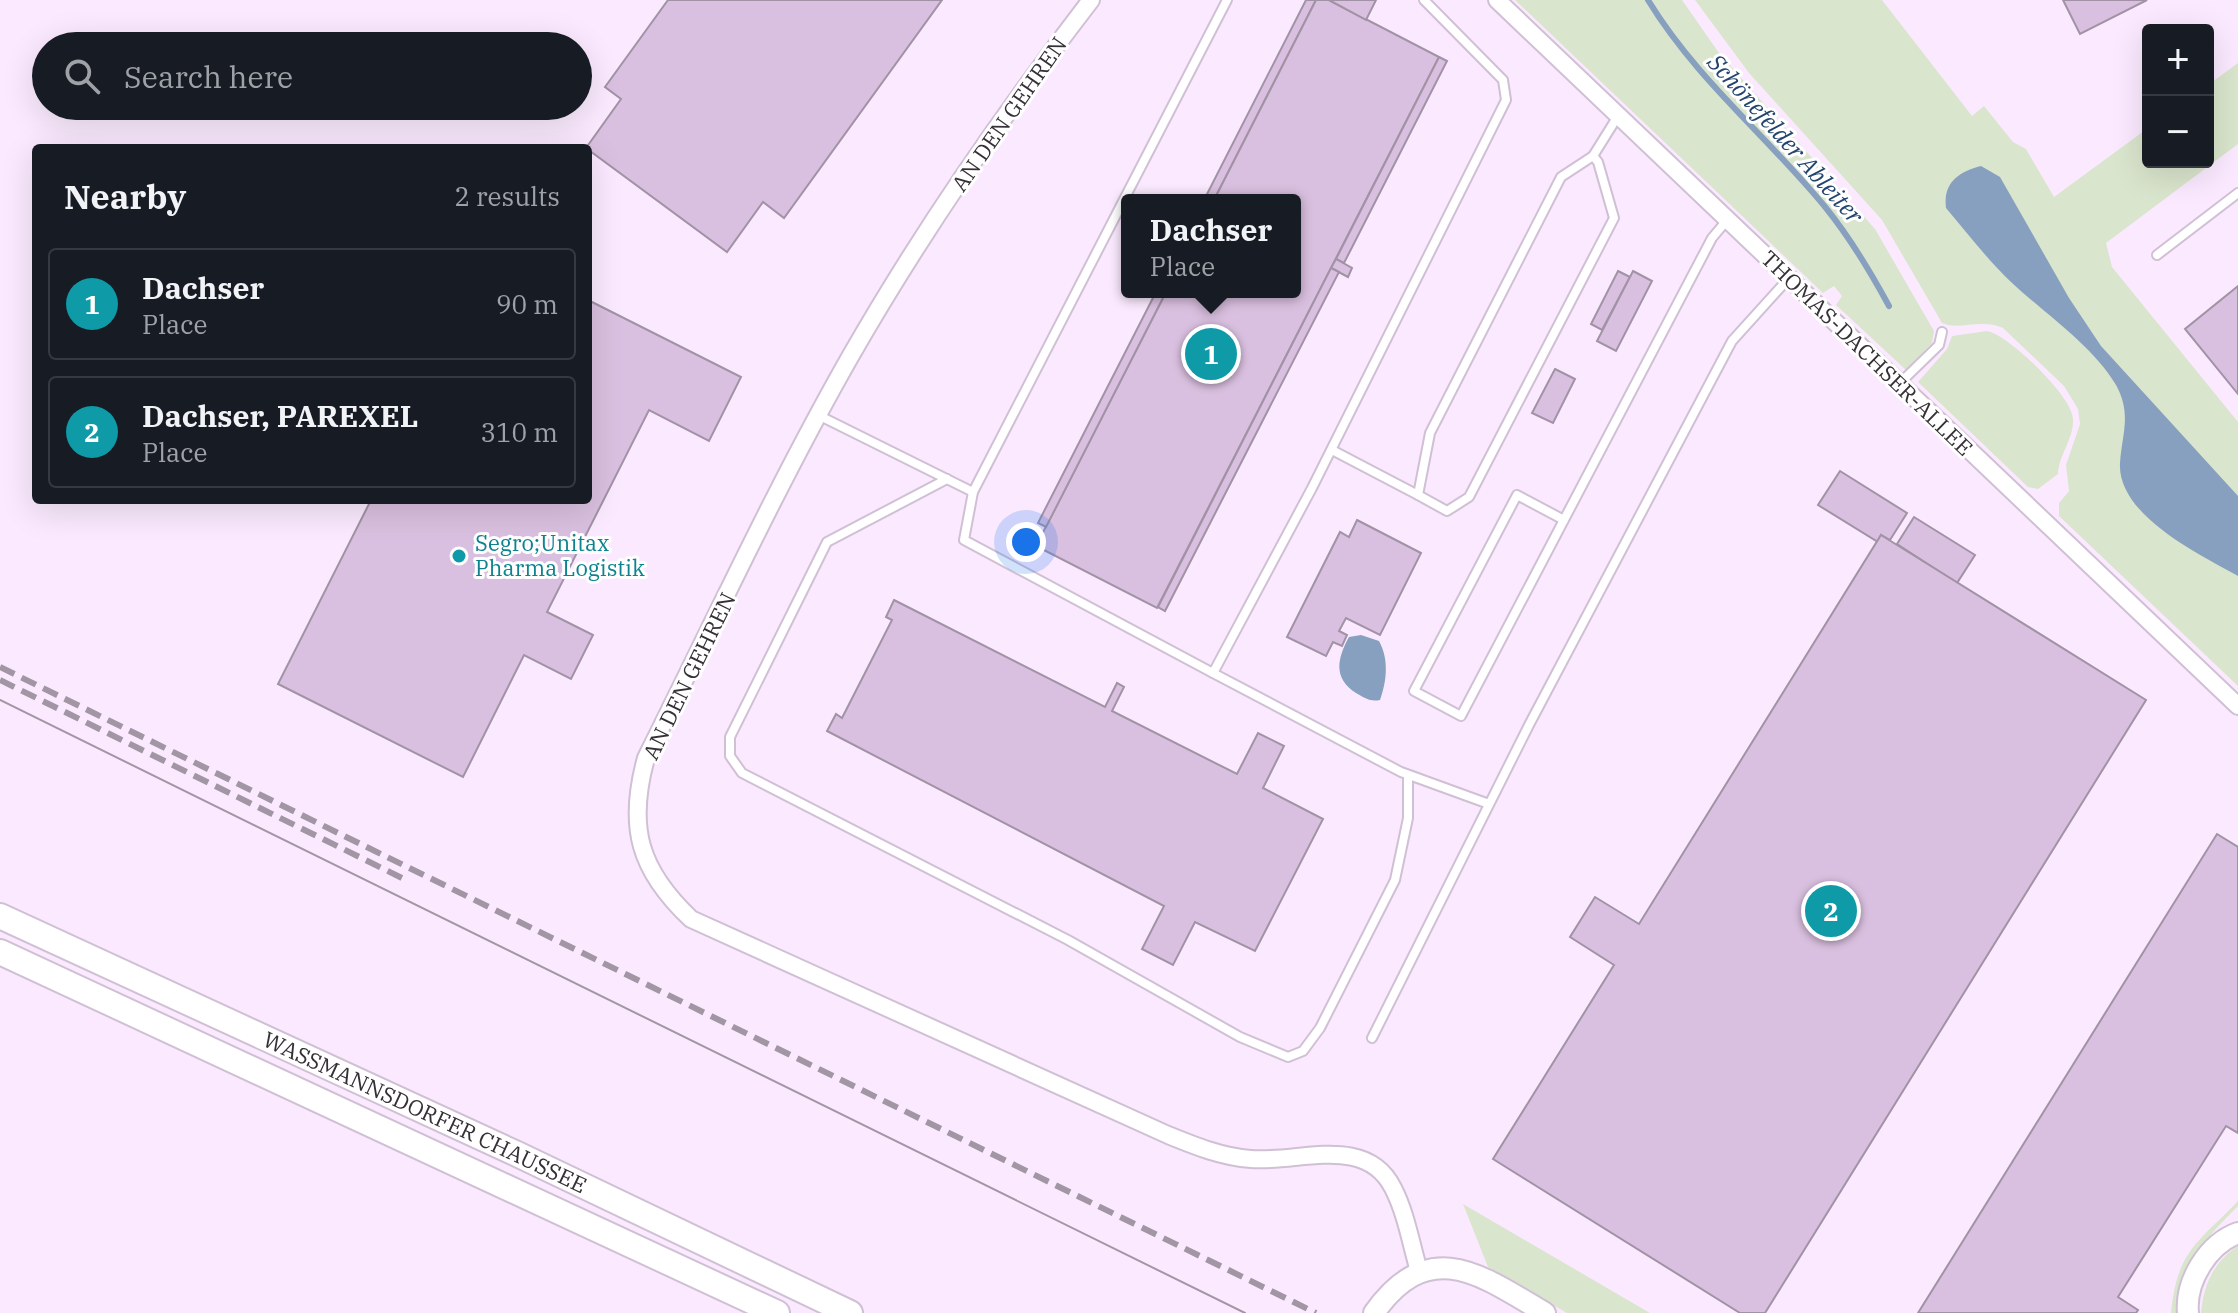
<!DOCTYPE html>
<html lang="en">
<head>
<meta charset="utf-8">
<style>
	:root { --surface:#171b24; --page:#242831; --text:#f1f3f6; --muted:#9ea1a6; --line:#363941; --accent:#db2777 }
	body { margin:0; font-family:"IBM Plex Serif",serif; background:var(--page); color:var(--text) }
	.controls { position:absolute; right:24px; top:24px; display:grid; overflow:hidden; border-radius:8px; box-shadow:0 8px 32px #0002 }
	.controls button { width:72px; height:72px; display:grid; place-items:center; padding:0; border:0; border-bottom:2px solid var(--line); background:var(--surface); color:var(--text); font:40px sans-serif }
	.you { position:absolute; left:1026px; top:542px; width:28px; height:28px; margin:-20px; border:6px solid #fff; border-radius:50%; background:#1a73e8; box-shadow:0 0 0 12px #1a73e833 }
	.badge { display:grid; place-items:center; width:52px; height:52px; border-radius:50%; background:var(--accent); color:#fff; font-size:26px; font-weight:700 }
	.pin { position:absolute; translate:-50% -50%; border:4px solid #fff; box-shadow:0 2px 8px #0006 }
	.popup { position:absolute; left:1121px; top:194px; width:180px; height:104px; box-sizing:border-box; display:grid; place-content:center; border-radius:8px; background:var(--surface); filter:drop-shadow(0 2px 6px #0005); font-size:26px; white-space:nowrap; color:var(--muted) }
	.popup b { font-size:30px; color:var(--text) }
	.popup::after { content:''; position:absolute; left:50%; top:100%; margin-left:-16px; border:16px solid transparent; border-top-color:var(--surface) }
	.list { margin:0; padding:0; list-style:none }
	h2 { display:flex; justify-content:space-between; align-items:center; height:104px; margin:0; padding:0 32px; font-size:34px }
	h2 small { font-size:26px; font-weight:400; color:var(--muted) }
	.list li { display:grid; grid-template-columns:52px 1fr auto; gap:24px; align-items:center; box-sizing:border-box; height:112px; margin:0 16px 16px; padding:0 16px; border:2px solid var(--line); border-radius:8px }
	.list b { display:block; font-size:30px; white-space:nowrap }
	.list p { margin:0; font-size:26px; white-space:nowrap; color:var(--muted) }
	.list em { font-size:26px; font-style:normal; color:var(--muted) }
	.icon { flex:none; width:44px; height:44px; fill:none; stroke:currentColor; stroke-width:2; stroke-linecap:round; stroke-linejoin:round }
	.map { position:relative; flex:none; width:2238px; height:1313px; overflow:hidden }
	.search { position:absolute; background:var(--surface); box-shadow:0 8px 32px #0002; left:32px; top:32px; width:560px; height:88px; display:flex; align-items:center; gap:20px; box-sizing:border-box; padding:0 28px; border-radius:44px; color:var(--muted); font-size:30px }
	.panel { position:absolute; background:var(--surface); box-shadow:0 8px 32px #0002; left:32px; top:144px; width:560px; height:360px; border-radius:8px }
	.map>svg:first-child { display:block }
	.green { fill:#dae5cd }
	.water { fill:#88a0bf }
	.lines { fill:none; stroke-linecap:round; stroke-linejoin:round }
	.stream { stroke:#88a0bf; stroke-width:6 }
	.building { fill:#dac0e0; stroke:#a192a5; stroke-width:2 }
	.service-casing { stroke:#d0c0d4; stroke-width:12 }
	.minor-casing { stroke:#d0c0d4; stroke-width:20 }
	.tertiary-casing { stroke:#d0c0d4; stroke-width:24 }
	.primary-casing { stroke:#d0c0d4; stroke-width:28 }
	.service { stroke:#fff; stroke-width:8 }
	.minor { stroke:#fff; stroke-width:16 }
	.tertiary { stroke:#fff; stroke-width:20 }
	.primary { stroke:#fff; stroke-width:24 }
	.tram { stroke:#a296a5; stroke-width:2 }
	.rail { stroke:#a296a5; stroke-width:6; stroke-dasharray:16 8; stroke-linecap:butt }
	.culture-dot { fill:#0f9aa8; stroke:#fefefe; stroke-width:3 }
	.labels { text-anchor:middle; stroke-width:6; stroke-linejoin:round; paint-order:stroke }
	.street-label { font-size:22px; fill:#352f36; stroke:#fefefe }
	.culture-label { font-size:22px; fill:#0d838f; stroke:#fefefe; text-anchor:start }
	.water-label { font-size:24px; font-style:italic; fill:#22446e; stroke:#fefefe }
</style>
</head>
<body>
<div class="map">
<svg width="2238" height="1313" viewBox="0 0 2238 1313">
	<rect width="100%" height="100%" fill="#fbeaff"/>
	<g class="green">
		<polygon points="1515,0 1682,0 1719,53 1875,229 1934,331 1932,343 1906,370 1836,305 1842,296 1834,286 1823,293"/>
		<path d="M1695 0H1882L1972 116 1984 106 2013 142 2026 149 2054 197 2148 128V162H2208V85L2238 63V144L2106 243 2112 267 2238 422V686L2059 516V503L2069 491 2066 465 2080 424 2078 409 2064 386 2003 328C1980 318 1960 331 1942 323L1882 220 1749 73Z"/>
		<path d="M1987 331C2009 335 2073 397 2073 419 2074 439 2059 454 2058 474L2038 489 2028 487 1918 382 1947 349 1952 336Z"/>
		<path d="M2238 1201V1206C2205 1239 2181 1264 2177 1313H2171C2177 1250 2198 1243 2238 1201Z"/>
		<polygon points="1463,1204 1650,1313 1567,1313 1488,1267"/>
		<path d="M2238 1246V1313H2201C2203 1286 2214 1261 2238 1246Z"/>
	</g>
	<g class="water">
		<path d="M1981 166 2000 177 2069 298 2101 346 2238 496V576C2199 554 2117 515 2120 463 2122 434 2132 414 2116 385 2092 345 2045 314 2011 282 1987 259 1967 233 1946 208 1943 183 1958 172 1981 166Z"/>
		<path d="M1361 635 1379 641C1389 659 1387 681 1380 700 1370 702 1365 698 1356 693 1333 678 1337 659 1349 637Z"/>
	</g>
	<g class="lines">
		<path class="stream" d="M1648 0C1696 79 1768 137 1826 208 1851 239 1870 271 1889 306"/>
	</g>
	<g class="building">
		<polygon points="668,0 942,0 784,218 763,202 727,252 586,148 621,99 605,87"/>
		<polygon points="1306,0 1316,0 1214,200 1204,200"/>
		<polygon points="1316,0 1329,0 1439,57 1157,608 1036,546 1166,292 1295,292 1295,200 1214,200"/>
		<polygon points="1329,0 1376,0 1366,20"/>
		<polygon points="2063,0 2147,0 2080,34"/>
		<polygon points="1439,57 1447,61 1344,263 1336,259"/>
		<polygon points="1336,259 1352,268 1348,277 1331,268"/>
		<polygon points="1331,268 1339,272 1165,611 1158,607"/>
		<polygon points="1618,271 1630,277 1602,330 1591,324"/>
		<polygon points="1633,271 1652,281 1616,351 1597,341"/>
		<polygon points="2238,286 2238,394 2185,329"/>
		<polygon points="1156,292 1166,292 1046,527 1038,523"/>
		<polygon points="588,300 741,377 709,441 649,410 547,612 593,635 571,679 524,655 463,777 278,684 371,500 588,500"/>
		<polygon points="1555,369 1575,379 1553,423 1532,413"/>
		<polygon points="1840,471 1907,513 1890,540 1881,535 1878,542 1818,505"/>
		<polygon points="1914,517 1975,555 1957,583 1897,544"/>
		<polygon points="1357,520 1421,553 1380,635 1346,618 1339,631 1347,635 1342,646 1333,642 1326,656 1287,637 1340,532 1349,537"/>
		<polygon points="1881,535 2146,700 1765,1313 1740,1313 1493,1159 1614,965 1570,937 1595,897 1639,924"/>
		<polygon points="894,600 1105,707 1117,683 1124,687 1112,711 1237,774 1258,733 1284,746 1263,788 1323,819 1255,951 1195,922 1173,965 1142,949 1164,906 827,731 836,714 842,718 892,620 886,617"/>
		<polygon points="2217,834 2238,847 2238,1133 2226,1126 2118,1297 2138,1310 2136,1313 1918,1313"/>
	</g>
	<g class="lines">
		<defs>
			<g id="service">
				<polyline points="1227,0 973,492 964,540 1213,673 1312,488 1506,100 1503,80 1424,0"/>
				<polygon points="1593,156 1598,162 1614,218 1469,497 1447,511 1418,495 1430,433 1561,177"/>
				<polyline points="1593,156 1618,116"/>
				<polyline points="2157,255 2238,193"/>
				<polyline points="1900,383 1939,345 1942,332"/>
				<polyline points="818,415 973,492"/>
				<polyline points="1332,450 1418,495"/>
				<polyline points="947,479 827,542 730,737 730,756 742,773 1068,940 1240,1037 1288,1057 1303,1051 1320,1028 1395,880 1408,818 1408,775"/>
				<polyline points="1564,520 1517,495 1414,691 1461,716 1712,238 1728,219"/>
				<polyline points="1213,673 1401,772 1489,804"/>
				<polyline points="1372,1038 1529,725 1732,341 1788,279"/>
			</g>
			<g id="minor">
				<path d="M1091 0C1004 113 921 233 850 357 776 487 713 624 646 758 627 827 639 870 691 919L1168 1135C1195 1146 1222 1157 1251 1159 1299 1163 1366 1134 1393 1188 1406 1213 1411 1244 1419 1271"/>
				<polyline points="1497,0 2238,706"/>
			</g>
			<g id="tertiary">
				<path d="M1374 1313C1429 1235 1481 1275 1545 1313"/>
				<path d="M2188 1313C2185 1281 2208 1244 2238 1233"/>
			</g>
			<g id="primary">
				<path id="s1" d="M0 916 517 1154 850 1313"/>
				<polyline points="0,952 777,1313"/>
			</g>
		</defs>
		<use href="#service" class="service-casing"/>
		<use href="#minor" class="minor-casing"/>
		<use href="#tertiary" class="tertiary-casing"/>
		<use href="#primary" class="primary-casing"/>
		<use href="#service" class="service"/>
		<use href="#minor" class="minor"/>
		<use href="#tertiary" class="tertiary"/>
		<use href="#primary" class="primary"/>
		<polyline class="tram" points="0,700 1245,1313"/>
		<g class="rail">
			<polyline points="0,667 1316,1313"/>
			<polyline points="0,680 402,878"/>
		</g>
	</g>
	<circle class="culture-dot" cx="459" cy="556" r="8"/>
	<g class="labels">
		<g class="street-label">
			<text transform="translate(1009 114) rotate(-55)" y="8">AN DEN GEHREN</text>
			<text transform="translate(1867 353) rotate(44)" y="8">THOMAS-DACHSER-ALLEE</text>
			<text transform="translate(689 676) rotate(-64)" y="8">AN DEN GEHREN</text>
			<text dy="8" stroke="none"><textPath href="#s1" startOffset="468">WASSMANNSDORFER CHAUSSEE</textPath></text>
		</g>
		<g class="culture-label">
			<text x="475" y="551">Segro;Unitax<tspan x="475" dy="25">Pharma Logistik</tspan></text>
		</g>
		<g class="water-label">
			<text transform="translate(1785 139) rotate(48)" y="8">Schönefelder Ableiter</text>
		</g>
	</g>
</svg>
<div class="controls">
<button>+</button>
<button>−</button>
</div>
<div class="you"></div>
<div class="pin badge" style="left:1211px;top:354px;background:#0f9aa8">1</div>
<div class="popup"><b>Dachser</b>Place</div>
<div class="pin badge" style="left:1831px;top:911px;background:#0f9aa8">2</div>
<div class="search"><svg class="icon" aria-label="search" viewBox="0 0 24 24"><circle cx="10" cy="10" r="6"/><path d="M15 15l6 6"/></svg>Search here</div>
<section class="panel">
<h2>Nearby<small>2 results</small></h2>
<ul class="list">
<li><span class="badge" style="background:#0f9aa8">1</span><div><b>Dachser</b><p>Place</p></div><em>90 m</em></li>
<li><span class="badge" style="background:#0f9aa8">2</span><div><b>Dachser, PAREXEL</b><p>Place</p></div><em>310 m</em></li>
</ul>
</section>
</div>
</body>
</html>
